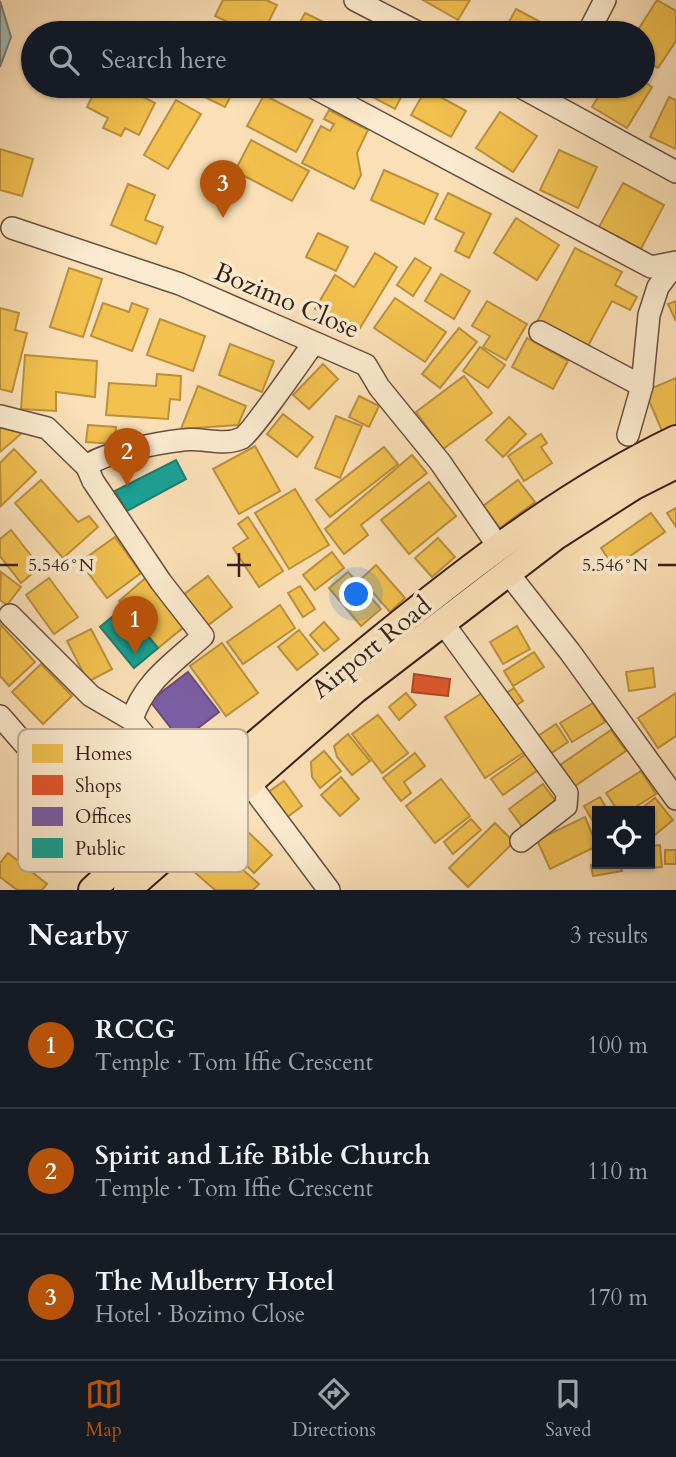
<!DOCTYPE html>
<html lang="en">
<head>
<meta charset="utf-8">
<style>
	:root { --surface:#171b24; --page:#242831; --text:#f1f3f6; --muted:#9ea1a6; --line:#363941; --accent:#b45309 }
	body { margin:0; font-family:Cardo,serif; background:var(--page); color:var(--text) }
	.controls { position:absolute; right:21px; bottom:21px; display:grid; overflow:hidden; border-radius:0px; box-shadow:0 2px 5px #0004 }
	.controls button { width:63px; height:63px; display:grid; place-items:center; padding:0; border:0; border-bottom:2px solid var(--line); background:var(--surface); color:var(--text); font:35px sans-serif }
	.you { position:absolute; left:357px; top:595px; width:24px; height:24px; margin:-18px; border:5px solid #fff; border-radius:50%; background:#1a73e8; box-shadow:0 0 0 10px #1a73e833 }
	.badge { display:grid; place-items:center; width:46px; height:46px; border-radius:50%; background:var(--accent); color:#fff; font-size:23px; font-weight:700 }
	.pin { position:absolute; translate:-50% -58px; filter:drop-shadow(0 2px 4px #0008) }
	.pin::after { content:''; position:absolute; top:37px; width:24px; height:21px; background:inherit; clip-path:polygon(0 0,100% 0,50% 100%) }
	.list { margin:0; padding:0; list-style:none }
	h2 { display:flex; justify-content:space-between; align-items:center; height:91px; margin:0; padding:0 28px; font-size:30px }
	h2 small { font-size:23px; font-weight:400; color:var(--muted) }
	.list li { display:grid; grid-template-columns:46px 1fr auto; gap:21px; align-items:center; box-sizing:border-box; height:126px; padding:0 28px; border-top:2px solid var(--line) }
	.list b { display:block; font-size:26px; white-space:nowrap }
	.list p { margin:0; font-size:23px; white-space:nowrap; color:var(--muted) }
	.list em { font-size:23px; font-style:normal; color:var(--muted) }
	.icon { flex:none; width:38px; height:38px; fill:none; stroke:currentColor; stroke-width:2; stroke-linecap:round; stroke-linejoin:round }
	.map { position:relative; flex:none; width:676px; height:890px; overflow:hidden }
	.search { position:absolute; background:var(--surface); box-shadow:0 2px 5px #0004; left:21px; right:21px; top:21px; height:77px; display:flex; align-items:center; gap:18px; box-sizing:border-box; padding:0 24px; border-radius:38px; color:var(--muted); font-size:26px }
	.sheet { height:469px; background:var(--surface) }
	nav { display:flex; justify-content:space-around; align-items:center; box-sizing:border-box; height:98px; border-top:2px solid var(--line); background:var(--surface); font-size:19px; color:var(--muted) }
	nav a { display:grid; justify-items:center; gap:4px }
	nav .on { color:var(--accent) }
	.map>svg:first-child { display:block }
	.water { fill:#a1bbb7; stroke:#787c76; stroke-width:2 }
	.homes { fill:#f2c14e; stroke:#bb903d; stroke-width:2 }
	.shops { fill:#e4572e; stroke:#b14626; stroke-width:2 }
	.offices { fill:#7b5ea7; stroke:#684b7b; stroke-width:2 }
	.public { fill:#17a398; stroke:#227b70; stroke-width:2 }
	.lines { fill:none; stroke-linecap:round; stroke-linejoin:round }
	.minor-casing { stroke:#6a4e3d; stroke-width:24 }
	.major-casing { stroke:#3a1e14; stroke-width:30 }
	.minor { stroke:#fcebd0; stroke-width:21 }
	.major { stroke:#fbe0b7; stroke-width:26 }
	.ticks { fill:none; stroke:#3a1e14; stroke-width:2.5 }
	.labels { text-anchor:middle; stroke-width:7; stroke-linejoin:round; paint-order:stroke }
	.street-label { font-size:26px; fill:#3a1e14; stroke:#fcebd0 }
	.key { fill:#fcebd0; stroke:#c2ae98; stroke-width:2 }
	.key-label { font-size:19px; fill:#3a1e14 }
	.ticks-label { font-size:18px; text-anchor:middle; fill:#3a1e14; stroke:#fcebd0; stroke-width:7; stroke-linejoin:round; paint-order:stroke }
</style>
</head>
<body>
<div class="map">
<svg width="676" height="890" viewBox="0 0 676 890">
	<rect width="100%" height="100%" fill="#fbe0b7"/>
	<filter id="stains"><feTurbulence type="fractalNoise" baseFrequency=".00286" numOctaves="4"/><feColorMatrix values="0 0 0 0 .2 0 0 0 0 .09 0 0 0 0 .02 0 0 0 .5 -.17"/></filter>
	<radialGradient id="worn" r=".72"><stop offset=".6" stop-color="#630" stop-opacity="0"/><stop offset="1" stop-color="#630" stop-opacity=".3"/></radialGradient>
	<polygon class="water" points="0,1 11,37 0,67"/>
	<g class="homes">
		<polygon points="223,0 266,0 277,5 263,33 251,33 215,16"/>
		<polygon points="423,0 470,0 458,20"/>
		<polygon points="657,0 676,11 676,41 658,68 643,59 643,33 636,33"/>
		<polygon points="516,9 561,33 503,33"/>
		<polygon points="305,13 346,33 294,33"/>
		<polygon points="643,81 652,87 627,128 592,107 605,86 643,86"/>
		<polygon points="109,86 121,86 155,103 139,135 125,128 121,136 103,128 108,118 87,107 97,87 106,92"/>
		<polygon points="182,86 236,86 225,107"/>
		<polygon points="352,86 407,86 395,109"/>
		<polygon points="426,89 466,111 451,137 411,115"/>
		<polygon points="264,95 313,120 296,152 247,126"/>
		<polygon points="669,97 676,100 676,149 650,137"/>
		<polygon points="176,100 201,114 168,169 144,155"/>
		<polygon points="329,110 368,130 357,153 361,175 354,189 302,163 321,126 330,131 334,124 324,119"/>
		<polygon points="500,112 537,136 513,172 476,148"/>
		<polygon points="251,140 309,171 292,201 235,171"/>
		<polygon points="0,149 33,159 22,196 0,190"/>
		<polygon points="559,150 597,167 578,208 540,190"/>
		<polygon points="384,170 438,194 424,224 371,200"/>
		<polygon points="623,183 664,205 641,249 599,227"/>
		<polygon points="128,184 155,195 145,220 163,227 156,244 111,225"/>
		<polygon points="448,193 491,214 469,258 455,251 464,233 435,219"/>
		<polygon points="516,218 559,245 537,280 494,253"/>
		<polygon points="318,233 348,247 336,271 306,257"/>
		<polygon points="575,248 622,272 615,285 637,297 630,310 612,301 587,348 537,322"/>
		<polygon points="375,253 397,267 357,333 315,309 335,275 354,287"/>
		<polygon points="415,258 431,268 413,296 397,285"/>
		<polygon points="69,268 102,279 83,337 50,327"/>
		<polygon points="441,274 470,291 454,319 425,301"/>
		<polygon points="395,298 446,332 425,362 374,328"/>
		<polygon points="487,301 527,324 506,360 483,347 490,336 472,326"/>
		<polygon points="676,301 676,321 668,304"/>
		<polygon points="103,303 129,312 132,303 148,309 132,351 91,336"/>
		<polygon points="0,308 19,313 15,330 27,333 12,392 0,389"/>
		<polygon points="160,319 205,336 193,371 147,355"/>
		<polygon points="459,328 477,342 440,388 422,374"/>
		<polygon points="527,338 568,361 553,389 512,367"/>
		<polygon points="230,344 274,361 262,392 219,375"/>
		<polygon points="480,347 505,365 488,388 463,371"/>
		<polygon points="25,355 97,361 95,397 56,392 56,411 21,409"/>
		<polygon points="323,364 338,379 309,409 293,395"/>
		<polygon points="157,374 181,376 180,400 170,399 168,419 106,415 109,383 156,386"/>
		<polygon points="464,376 492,413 443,449 416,412"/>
		<polygon points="676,378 676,425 662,431 645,391"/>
		<polygon points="198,386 246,406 238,425 181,429"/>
		<polygon points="359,396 379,406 369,427 349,417"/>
		<polygon points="283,414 313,437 297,457 267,434"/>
		<polygon points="336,416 362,426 340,478 315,468"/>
		<polygon points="509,417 526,434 503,457 486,440"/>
		<polygon points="0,420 9,420 21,434 0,452"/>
		<polygon points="88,425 116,427 115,444 86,442"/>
		<polygon points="541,434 547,443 541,447 552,463 524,481 508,456"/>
		<polygon points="255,446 280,491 239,514 213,469"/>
		<polygon points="384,447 398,464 330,517 316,500"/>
		<polygon points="14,449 36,472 1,506 0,463"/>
		<polygon points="412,455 427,473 361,525 368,535 344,554 325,529"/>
		<polygon points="41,480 78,522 89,516 98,527 63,558 15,503"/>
		<polygon points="518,480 535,502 500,528 483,506"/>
		<polygon points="429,482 456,516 409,554 381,520"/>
		<polygon points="295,489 329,545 289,569 255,513"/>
		<polygon points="676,508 676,527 667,513"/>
		<polygon points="651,513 665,532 614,567 601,548"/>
		<polygon points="248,517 283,571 259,587 233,548 248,538 238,524"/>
		<polygon points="11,530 40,567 21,583 0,556 0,539"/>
		<polygon points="115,537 141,573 107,598 80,562"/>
		<polygon points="438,538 455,557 432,577 415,558"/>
		<polygon points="332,552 344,568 315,590 303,575"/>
		<polygon points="376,565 405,598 390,612 361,579"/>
		<polygon points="1,572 21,587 7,605 0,600"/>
		<polygon points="348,572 381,609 361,626 329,588"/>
		<polygon points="149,575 189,623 158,648 119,601"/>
		<polygon points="208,576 232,607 207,626 183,595"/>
		<polygon points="49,578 78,617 54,634 26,595"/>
		<polygon points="300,586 315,609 303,617 288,593"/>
		<polygon points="280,605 295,628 243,664 227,642"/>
		<polygon points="324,622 339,639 324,651 310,635"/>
		<polygon points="0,624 35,662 9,686 0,676"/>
		<polygon points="517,626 530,649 503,664 490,642"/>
		<polygon points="91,629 112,669 88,682 67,641"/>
		<polygon points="299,630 318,654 297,670 278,647"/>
		<polygon points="222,643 258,693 226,716 190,666"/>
		<polygon points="534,652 544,667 513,686 504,671"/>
		<polygon points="41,664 72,696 43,724 12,692"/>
		<polygon points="653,668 655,687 629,691 626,672"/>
		<polygon points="514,688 523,701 512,708 503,695"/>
		<polygon points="485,691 526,751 485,778 445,717"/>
		<polygon points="406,693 416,705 399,720 389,707"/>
		<polygon points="676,693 676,736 658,748 638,718"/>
		<polygon points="593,703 605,722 572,742 560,723"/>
		<polygon points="378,715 408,753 382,773 352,734"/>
		<polygon points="556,724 568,742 547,756 535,738"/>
		<polygon points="611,730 626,751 575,786 560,765"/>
		<polygon points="348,734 370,761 352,775 337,757 334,746"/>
		<polygon points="324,751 341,771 320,788 312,777 311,762"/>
		<polygon points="415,753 425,766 404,782 411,793 401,801 383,778"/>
		<polygon points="526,754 538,770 503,795 491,779"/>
		<polygon points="641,771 656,794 629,811 618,811 606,793"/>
		<polygon points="341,777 359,799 340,816 321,795"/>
		<polygon points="441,779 470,816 435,843 406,806"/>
		<polygon points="284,781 302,806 286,818 267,793"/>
		<polygon points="543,784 557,803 523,828 509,809"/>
		<polygon points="600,797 608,811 597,811 597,828 584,806"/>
		<polygon points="655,798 673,820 650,839 650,811 638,811"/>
		<polygon points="585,817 597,846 550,869 537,840"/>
		<polygon points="471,819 481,830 453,854 444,842"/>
		<polygon points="495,823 514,842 468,887 449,868"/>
		<polygon points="242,826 272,855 254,873 225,844"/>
		<polygon points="215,845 259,884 253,890 215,890 192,870"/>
		<polygon points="660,845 662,867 645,868 645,864 650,864 650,846"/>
		<rect x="665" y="850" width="11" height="14"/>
		<polygon points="8,853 47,884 42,890 17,890 0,877 0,863"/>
		<polygon points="597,863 620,864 622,871 593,876 591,865"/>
	</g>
	<polygon class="shops" points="414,674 450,679 448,696 412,692"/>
	<polygon class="offices" points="188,672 219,712 181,741 150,701"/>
	<g class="public">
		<polygon points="176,460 186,479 127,511 115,491"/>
		<polygon points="124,607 158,648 134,668 100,627"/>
	</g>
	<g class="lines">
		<defs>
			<g id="minor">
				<polyline points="355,0 419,33"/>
				<polyline points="588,33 605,0"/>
				<polyline points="311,86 651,267 676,262"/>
				<polyline points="519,86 676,172"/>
				<polyline points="12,228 180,284 366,365 379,387 440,462 498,546"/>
				<polyline points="540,332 642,386"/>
				<path d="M0 416 47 428 87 467 93 481 161 582 203 636C175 662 143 682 132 720L195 797"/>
				<polyline points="628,435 642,386 649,315 658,287 676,263"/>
				<path d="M87 467C94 454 165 442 183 440 202 437 223 447 242 438 251 433 303 358 313 344"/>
				<polyline points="508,573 570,652 676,799"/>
				<polyline points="10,615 91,696 132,720"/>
				<polyline points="443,623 567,793 566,806 521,841"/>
				<polyline points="0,716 125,859"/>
				<polyline points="249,783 329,890"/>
			</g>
			<g id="major">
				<path d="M92 890C183 805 277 724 373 645 468 568 565 492 676 439"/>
				<polyline points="127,890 355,690 556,536 634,486 676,465"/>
			</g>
		</defs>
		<use href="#minor" class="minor-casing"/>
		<use href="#major" class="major-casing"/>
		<use href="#minor" class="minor"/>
		<use href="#major" class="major"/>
	</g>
	<path class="ticks" d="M239 553V577M0 565H18M227 565H251M658 565H676"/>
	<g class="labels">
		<g class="street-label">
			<text transform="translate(287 300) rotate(23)" y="9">Bozimo Close</text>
			<text transform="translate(371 647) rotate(-39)" y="9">Airport Road</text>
		</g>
	</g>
	<rect x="18" y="729" width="230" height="143" rx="10" class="key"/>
	<rect x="32" y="744" width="31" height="19" fill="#f2c14e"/>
	<rect x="32" y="775" width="31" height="20" fill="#e4572e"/>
	<rect x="32" y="807" width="31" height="19" fill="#7b5ea7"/>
	<rect x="32" y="838" width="31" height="20" fill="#17a398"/>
	<g class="key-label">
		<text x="75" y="760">Homes</text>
		<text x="75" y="792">Shops</text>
		<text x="75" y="823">Offices</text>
		<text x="75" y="855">Public</text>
	</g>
	<g class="ticks-label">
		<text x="61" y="571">5.546°N</text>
		<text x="615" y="571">5.546°N</text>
	</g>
	<rect width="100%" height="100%" filter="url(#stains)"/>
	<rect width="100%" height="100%" fill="url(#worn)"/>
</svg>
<div class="controls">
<button><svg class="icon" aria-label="locate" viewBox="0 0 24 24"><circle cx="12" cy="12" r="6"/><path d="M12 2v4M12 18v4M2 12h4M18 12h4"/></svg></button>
</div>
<div class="you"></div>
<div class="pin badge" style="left:135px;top:654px">1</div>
<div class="pin badge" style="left:127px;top:486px">2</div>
<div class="pin badge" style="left:223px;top:218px">3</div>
<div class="search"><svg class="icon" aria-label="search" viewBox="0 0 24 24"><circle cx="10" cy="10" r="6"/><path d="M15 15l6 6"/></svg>Search here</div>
</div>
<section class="sheet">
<h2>Nearby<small>3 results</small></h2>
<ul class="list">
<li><span class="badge">1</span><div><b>RCCG</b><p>Temple · Tom Iffie Crescent</p></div><em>100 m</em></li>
<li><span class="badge">2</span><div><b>Spirit and Life Bible Church</b><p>Temple · Tom Iffie Crescent</p></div><em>110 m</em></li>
<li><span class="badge">3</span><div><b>The Mulberry Hotel</b><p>Hotel · Bozimo Close</p></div><em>170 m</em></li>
</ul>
</section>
<nav>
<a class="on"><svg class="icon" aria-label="map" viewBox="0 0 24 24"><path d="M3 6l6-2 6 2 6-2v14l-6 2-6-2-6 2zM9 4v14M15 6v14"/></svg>Map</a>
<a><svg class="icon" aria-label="directions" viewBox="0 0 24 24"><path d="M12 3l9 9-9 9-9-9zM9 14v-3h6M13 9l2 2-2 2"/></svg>Directions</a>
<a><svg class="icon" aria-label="saved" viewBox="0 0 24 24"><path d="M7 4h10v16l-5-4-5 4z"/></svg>Saved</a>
</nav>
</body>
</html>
